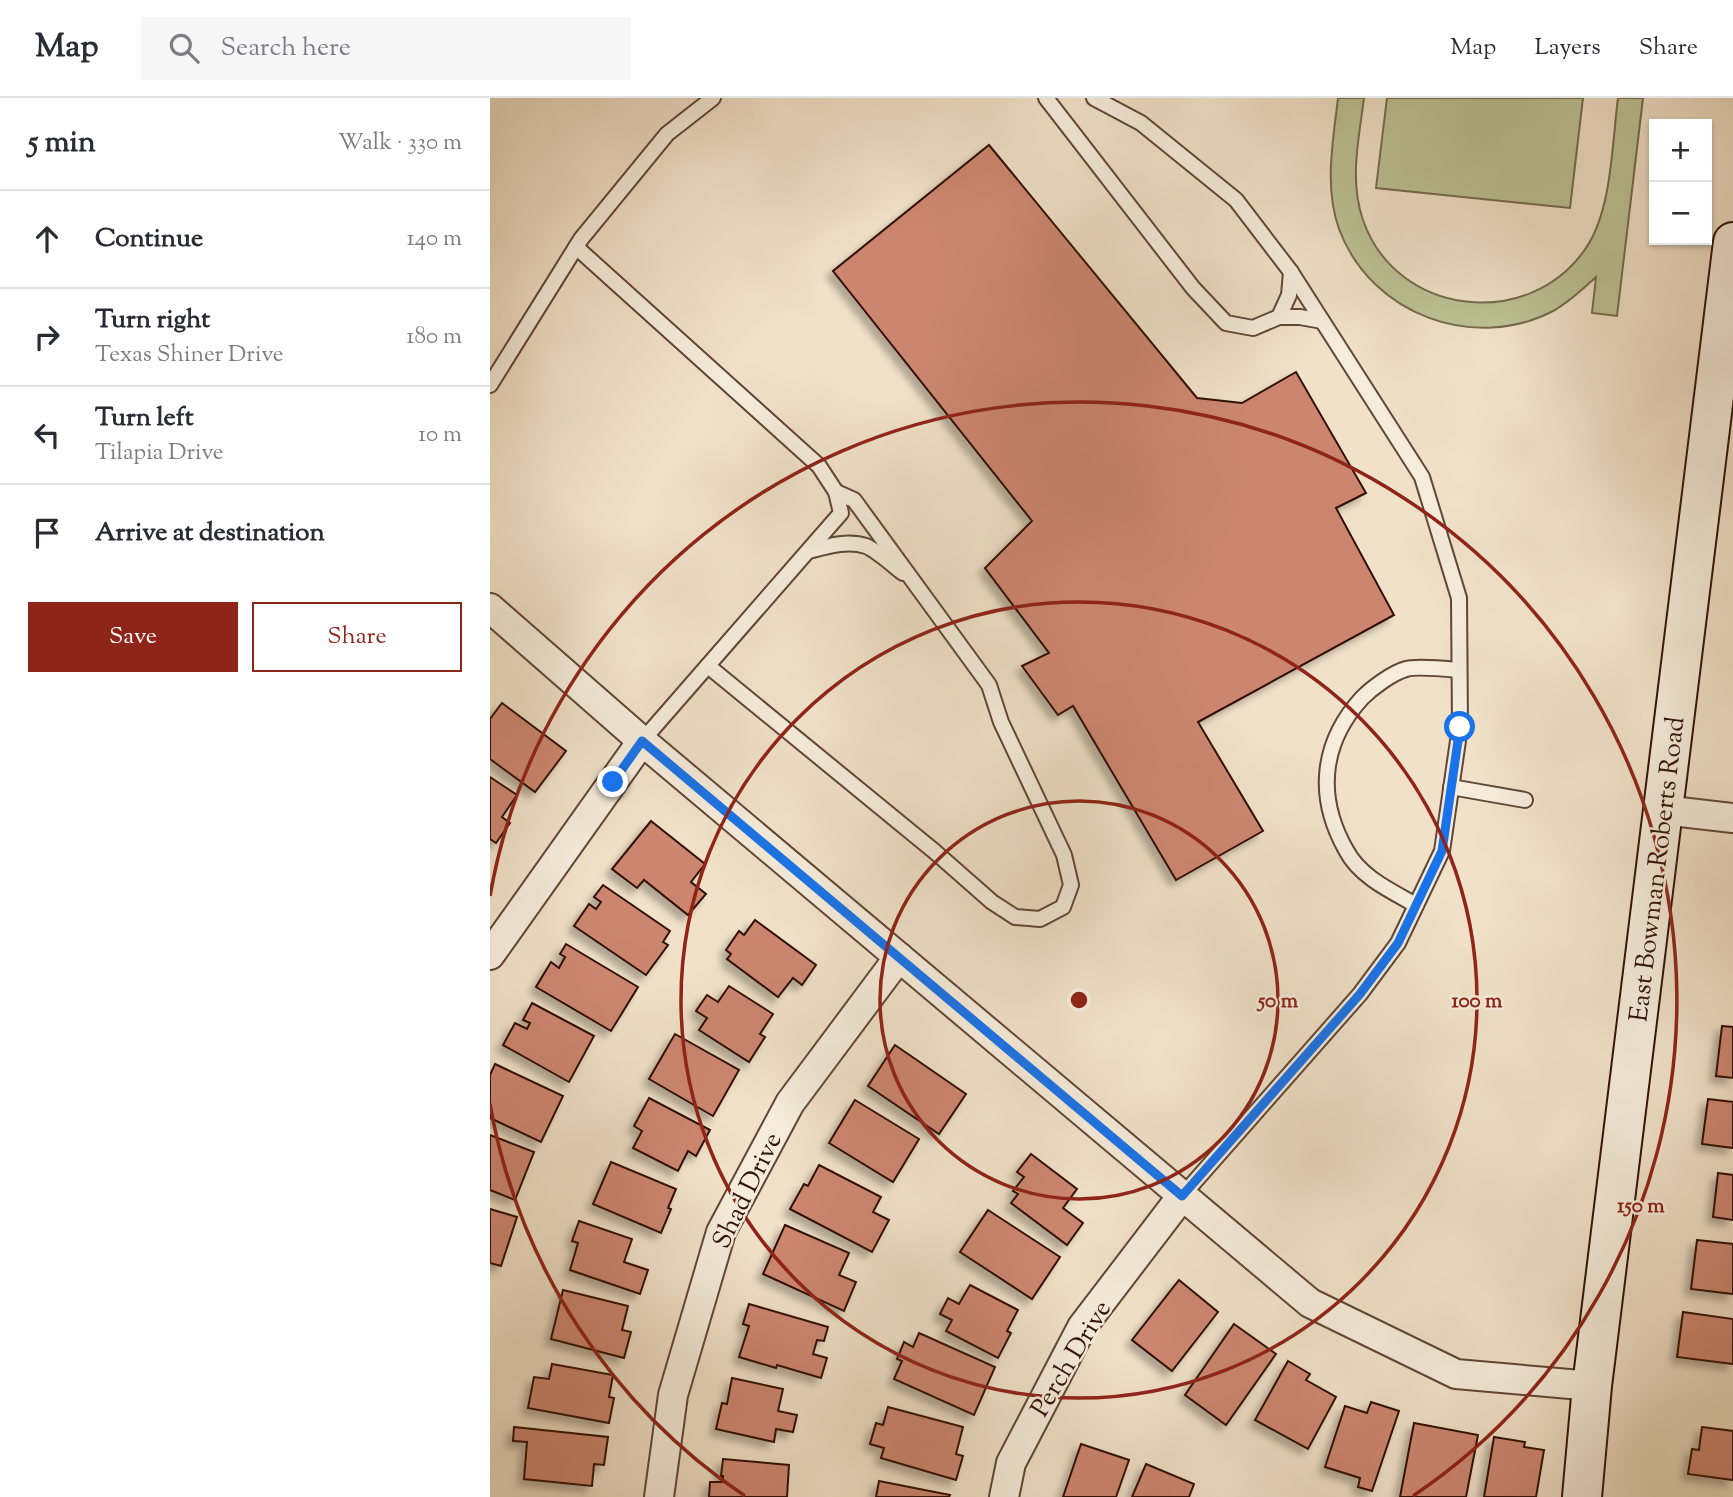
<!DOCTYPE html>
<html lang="en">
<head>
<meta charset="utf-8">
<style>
	:root { --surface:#fff; --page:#f7f7f7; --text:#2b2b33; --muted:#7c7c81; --line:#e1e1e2; --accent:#8f2418 }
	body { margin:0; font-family:"Sorts Mill Goudy",serif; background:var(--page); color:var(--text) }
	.controls { position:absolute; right:21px; top:21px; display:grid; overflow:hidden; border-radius:0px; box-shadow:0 2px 5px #0004 }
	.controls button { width:63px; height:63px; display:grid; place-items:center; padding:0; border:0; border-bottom:2px solid var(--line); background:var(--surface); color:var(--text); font:35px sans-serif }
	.stop { position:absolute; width:21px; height:21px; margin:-16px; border:5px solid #1a73e8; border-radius:50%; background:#fff }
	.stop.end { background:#1a73e8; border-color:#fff; box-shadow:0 2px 7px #0008 }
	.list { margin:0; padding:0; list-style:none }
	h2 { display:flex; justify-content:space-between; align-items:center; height:91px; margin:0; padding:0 28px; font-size:30px }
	h2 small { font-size:23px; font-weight:400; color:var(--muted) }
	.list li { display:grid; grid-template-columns:46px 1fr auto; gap:21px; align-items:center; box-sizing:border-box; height:98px; padding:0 28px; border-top:2px solid var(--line) }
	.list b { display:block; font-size:26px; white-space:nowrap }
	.list p { margin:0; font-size:23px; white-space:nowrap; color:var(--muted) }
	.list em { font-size:23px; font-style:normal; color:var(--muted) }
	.actions { display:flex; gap:14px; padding:21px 28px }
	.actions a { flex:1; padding:16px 0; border:2px solid var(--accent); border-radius:0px; text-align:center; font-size:24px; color:var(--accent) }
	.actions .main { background:var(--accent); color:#fff }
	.icon { flex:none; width:38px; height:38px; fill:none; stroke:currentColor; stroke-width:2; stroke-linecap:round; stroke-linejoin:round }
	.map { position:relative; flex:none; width:1243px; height:1399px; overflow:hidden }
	header { display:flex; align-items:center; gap:42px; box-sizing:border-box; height:98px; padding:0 35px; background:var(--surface); border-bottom:2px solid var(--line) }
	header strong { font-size:33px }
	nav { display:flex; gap:38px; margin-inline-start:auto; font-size:24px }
	.search { width:490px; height:63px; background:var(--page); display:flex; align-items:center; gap:18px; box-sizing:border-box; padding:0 24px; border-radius:0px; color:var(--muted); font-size:26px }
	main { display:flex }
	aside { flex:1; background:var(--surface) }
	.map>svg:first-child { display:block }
	.green { fill:#bbc295; stroke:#766a4d; stroke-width:2 }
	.building { fill:#cc8670; stroke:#311105; stroke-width:2; filter:url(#shadow) }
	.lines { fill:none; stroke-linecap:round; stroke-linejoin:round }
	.lane-casing { stroke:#614536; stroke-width:18 }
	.street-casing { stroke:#614536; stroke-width:32 }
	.secondary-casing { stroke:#311105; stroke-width:42 }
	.lane { stroke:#f5ecdb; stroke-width:14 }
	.street { stroke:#f5ecdb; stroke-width:28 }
	.secondary { stroke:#f5ecdb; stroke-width:38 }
	.route { stroke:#1a73e8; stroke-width:9 }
	.ring { fill:none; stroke:#8f2418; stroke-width:3.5 }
	.labels { text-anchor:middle; stroke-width:5; stroke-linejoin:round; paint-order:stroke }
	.street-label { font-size:26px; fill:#311105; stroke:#f5ecdb }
	.centre { fill:#8f2418; stroke:#f5ecdb; stroke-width:3.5 }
	.ring-label { font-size:21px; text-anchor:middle; font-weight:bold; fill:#8f2418; stroke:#f5ecdb; stroke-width:5; stroke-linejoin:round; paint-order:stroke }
</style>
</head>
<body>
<header>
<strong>Map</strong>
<div class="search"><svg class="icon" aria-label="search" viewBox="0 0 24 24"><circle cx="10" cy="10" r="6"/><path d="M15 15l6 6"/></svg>Search here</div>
<nav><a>Map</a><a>Layers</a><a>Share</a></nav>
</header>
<main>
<aside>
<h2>5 min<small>Walk · 330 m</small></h2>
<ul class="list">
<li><svg class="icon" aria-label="ahead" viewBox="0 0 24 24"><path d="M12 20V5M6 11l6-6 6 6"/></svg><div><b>Continue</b></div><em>140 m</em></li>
<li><svg class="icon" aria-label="right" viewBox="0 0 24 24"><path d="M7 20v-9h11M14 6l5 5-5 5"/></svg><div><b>Turn right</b><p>Texas Shiner Drive</p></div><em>180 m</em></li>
<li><svg class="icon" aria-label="left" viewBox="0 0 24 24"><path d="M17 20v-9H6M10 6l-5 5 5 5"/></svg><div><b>Turn left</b><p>Tilapia Drive</p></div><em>10 m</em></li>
<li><svg class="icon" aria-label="arrive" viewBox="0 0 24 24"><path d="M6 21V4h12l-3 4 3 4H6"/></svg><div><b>Arrive at destination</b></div></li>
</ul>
<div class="actions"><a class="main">Save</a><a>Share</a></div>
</aside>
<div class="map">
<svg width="1243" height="1399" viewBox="0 0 1243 1399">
	<defs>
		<filter id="shadow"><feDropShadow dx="-6" dy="6" stdDeviation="3.5" flood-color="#0004"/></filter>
	</defs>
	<rect width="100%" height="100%" fill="#f0e1c8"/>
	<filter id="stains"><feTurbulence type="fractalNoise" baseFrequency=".00286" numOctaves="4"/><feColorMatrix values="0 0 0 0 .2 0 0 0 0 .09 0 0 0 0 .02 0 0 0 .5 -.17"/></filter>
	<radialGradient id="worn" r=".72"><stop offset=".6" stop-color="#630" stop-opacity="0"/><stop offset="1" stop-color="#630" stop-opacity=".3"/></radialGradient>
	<g class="green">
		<path d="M848 0H874C869 40 859 82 873 122 906 218 1039 234 1096 150 1122 112 1122 45 1128 0H1153L1127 218 1102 215 1106 179C1093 191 1080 203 1065 212 985 255 881 217 849 131 834 89 843 44 848 0Z"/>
		<polygon points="897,0 1093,0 1080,110 886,90"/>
	</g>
	<g class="building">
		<polygon points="499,47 707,300 752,305 806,274 876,395 846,410 904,517 708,624 773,733 686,782 583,608 568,617 532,568 559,555 495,470 542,423 343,173"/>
		<polygon points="12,605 76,653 45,694 0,661 0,621"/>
		<polygon points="0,679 27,697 12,719 20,725 6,745 0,741"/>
		<polygon points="161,723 215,766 201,784 216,796 198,817 154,782 147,790 122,771"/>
		<polygon points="113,787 180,833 173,844 178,847 156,877 84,828 99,806 106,811 111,804 104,799"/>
		<polygon points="265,822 326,867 312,887 303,880 288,899 237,861 241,856 236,852 249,833 254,837"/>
		<polygon points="76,846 148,889 121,933 46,889 61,864 69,870 75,859 70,856"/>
		<polygon points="239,888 283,916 270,936 275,939 259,964 209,932 217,920 206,913 217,897 228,904"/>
		<polygon points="42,905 104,938 79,984 13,947 25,925 37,931 40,925 33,922"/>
		<polygon points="1232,928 1243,929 1243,980 1226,978"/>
		<polygon points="185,936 249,972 223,1018 159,981"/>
		<polygon points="405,947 476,996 449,1036 378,988"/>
		<polygon points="5,966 73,998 51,1044 0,1020 0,977"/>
		<polygon points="159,1000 220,1032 206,1058 198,1053 188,1073 143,1050 152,1033 144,1028"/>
		<polygon points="1218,1001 1243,1004 1243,1050 1212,1046"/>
		<polygon points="365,1002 429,1041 403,1084 339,1045"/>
		<polygon points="0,1037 44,1054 25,1102 0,1092"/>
		<polygon points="541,1056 587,1091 573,1110 593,1125 577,1147 521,1105 528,1096 523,1093 534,1079 527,1074"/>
		<polygon points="121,1064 186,1091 178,1110 181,1111 171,1135 103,1106"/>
		<polygon points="329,1067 391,1099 383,1114 399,1122 382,1154 300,1111 314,1086 318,1088"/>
		<polygon points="1228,1075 1243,1077 1243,1122 1223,1119"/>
		<polygon points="0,1111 27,1119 11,1168 0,1165"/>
		<polygon points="498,1112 570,1159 542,1201 470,1154"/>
		<polygon points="89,1123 142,1141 134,1164 158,1172 150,1196 80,1172 88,1145 82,1143"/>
		<polygon points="295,1127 359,1155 349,1177 366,1184 354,1213 273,1176"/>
		<polygon points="1207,1142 1243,1146 1243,1196 1201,1191"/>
		<polygon points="689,1182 728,1214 682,1273 642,1242"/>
		<polygon points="480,1187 528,1212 517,1233 521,1235 508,1260 456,1233 462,1222 450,1216 458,1200 469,1206"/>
		<polygon points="73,1192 138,1208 132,1232 141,1234 134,1260 61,1241"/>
		<polygon points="259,1206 338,1229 334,1243 327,1242 323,1256 337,1260 331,1280 287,1267 286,1270 249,1259 259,1228 253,1226"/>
		<polygon points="1193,1214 1243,1221 1243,1266 1187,1259"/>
		<polygon points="744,1226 786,1256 736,1327 695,1297"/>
		<polygon points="429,1235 505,1269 484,1317 404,1281 412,1263 407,1261 414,1244 423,1249"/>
		<polygon points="798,1263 820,1276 816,1282 846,1299 818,1351 765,1322"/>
		<polygon points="62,1266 123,1277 119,1299 124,1300 119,1325 38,1310 44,1279 59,1281"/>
		<polygon points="242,1280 293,1291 288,1313 307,1317 303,1334 286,1331 284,1344 226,1331 232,1305 237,1306"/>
		<polygon points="881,1304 909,1313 882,1393 868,1389 870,1380 835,1369 855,1308 877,1315"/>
		<polygon points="398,1309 473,1329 466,1356 473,1358 466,1382 391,1360 394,1350 380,1346 386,1325 393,1327"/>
		<polygon points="924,1325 988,1337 976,1399 910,1399"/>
		<polygon points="24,1329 118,1339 114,1367 104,1366 102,1388 34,1381 37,1344 23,1343"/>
		<polygon points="1212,1329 1243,1333 1243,1382 1198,1376 1202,1351 1209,1352"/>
		<polygon points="1004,1339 1035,1344 1034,1349 1054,1352 1046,1399 994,1399"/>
		<polygon points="591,1346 639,1362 626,1399 573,1399"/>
		<polygon points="233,1361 299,1367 297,1399 219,1399 220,1384 233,1384 233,1378 231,1378"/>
		<polygon points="656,1366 704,1386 699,1399 642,1399"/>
		<polygon points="389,1383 460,1397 459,1399 386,1399"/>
	</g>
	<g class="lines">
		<defs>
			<g id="lane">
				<polyline points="556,0 703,190 736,225 763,230 789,219 799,197 801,174"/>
				<polyline points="604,0 651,25 746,102 801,174 932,379 969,500 970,629 952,753 908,845 870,896 692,1098"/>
				<polyline points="86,149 329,368 346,394 351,415 152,643"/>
				<polyline points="789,219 810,219 832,223"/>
				<polyline points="0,287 91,141 177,36 223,0"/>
				<path d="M319 453C338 448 358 442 376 448 386 452 404 468 413 475"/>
				<polyline points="218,568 444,753 502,804 525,819 550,821 573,809 581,787 574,757 511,624 499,587 364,402 346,394"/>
				<polyline points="961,689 1035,702"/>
				<path d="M926 807C901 793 870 779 856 752 826 699 831 645 872 600 882 590 902 575 916 571 925 568 958 571 969 572"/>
			</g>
			<g id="street">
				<polyline points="0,510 152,643 820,1205 966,1276 1102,1288"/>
				<polyline points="1173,712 1243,720"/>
				<polyline points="0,857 152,643"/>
				<polyline points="169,1399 183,1297 231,1134 300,1005 409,859"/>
				<polyline points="514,1399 521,1365 592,1229 692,1098"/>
			</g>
			<polyline id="secondary" points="1092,1399 1102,1288 1243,144"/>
		</defs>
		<use href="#lane" class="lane-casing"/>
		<use href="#street" class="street-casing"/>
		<use href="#secondary" class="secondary-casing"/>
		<use href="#lane" class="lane"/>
		<use href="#street" class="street"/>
		<use href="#secondary" class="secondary"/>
	</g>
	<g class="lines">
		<polyline class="route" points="123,684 152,643 692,1098 870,896 908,845 952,753 970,629"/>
	</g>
	<g class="ring">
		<circle cx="589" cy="902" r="199"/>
		<circle cx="589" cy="902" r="398"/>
		<path d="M255 1398A598 598 0 0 1 0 1006M0 798A598 598 0 1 1 923 1398"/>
	</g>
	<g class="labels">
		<g class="street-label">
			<text transform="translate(1166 771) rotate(-83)" y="9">East Bowman Roberts Road</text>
			<text transform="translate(256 1092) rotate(-64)" y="9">Shad Drive</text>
			<text transform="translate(580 1260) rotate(-59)" y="9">Perch Drive</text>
		</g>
	</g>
	<circle cx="589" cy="902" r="10" class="centre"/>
	<g class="ring-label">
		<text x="788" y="909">50 m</text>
		<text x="987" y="909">100 m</text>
		<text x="1151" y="1114">150 m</text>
	</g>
	<rect width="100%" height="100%" filter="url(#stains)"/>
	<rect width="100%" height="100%" fill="url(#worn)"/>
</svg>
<div class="controls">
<button>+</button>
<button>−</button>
</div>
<div class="stop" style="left:970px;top:629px"></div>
<div class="stop end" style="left:123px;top:684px"></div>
</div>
</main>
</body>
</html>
